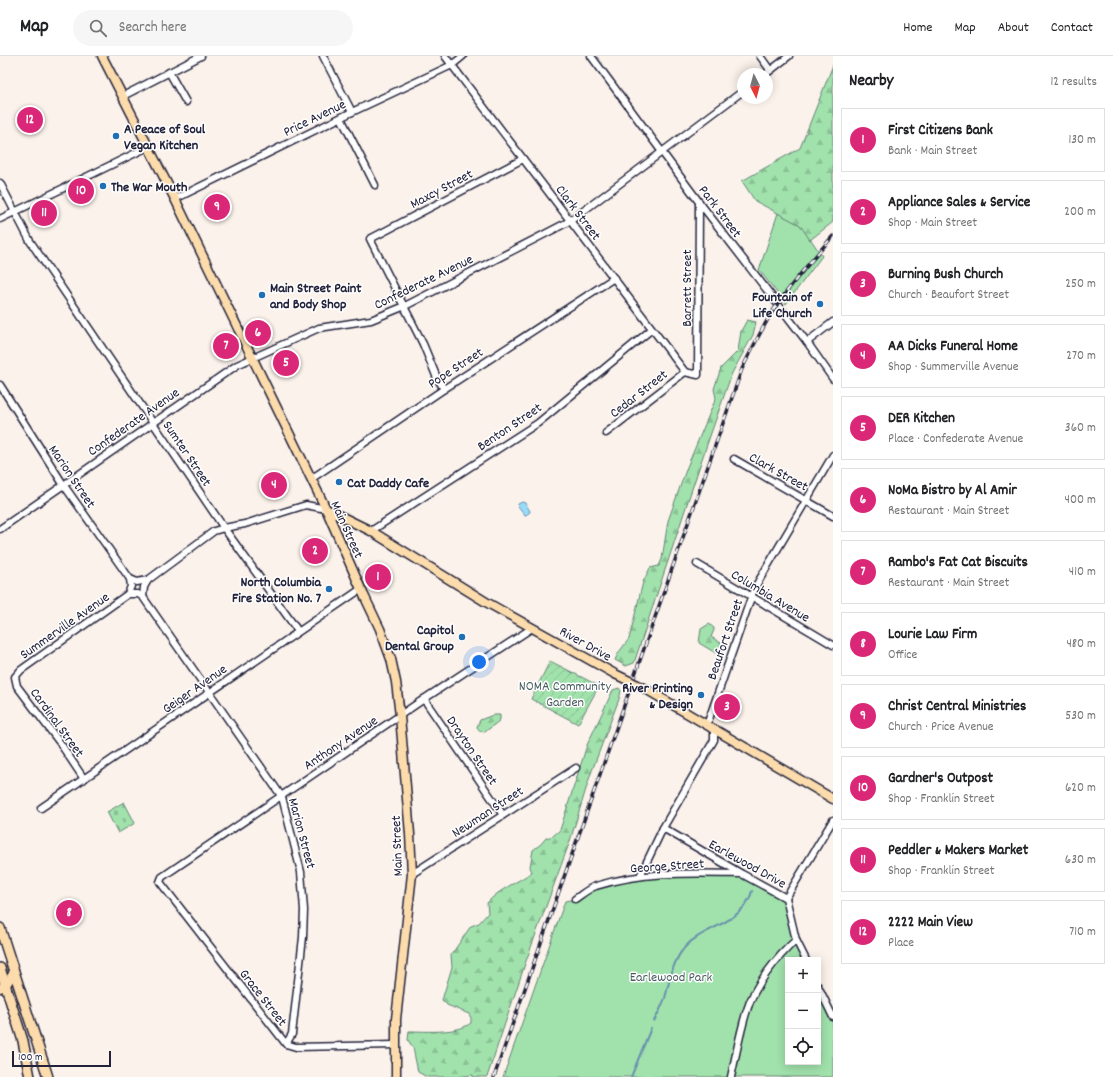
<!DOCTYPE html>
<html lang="en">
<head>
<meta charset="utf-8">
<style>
	:root { --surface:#fff; --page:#f6f6f6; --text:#202124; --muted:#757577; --line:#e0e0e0; --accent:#db2777 }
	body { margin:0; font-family:Dekko,sans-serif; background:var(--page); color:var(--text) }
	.controls { position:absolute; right:12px; bottom:12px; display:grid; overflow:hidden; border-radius:0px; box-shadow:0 2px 10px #0003 }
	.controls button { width:36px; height:36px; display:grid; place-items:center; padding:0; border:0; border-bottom:1px solid var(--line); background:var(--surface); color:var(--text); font:20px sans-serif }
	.compass { position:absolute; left:737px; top:12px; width:36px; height:36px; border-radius:50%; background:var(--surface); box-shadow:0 2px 10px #0003; rotate:174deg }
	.scale { position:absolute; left:12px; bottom:10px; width:99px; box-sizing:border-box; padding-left:4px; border:2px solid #22223b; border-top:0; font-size:11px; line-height:14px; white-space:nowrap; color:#22223b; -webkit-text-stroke:3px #fff; paint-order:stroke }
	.you { position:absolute; left:479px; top:606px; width:14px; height:14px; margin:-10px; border:3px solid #fff; border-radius:50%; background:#1a73e8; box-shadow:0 0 0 6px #1a73e833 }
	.badge { display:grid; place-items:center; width:26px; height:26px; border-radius:50%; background:var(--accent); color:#fff; font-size:13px; font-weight:700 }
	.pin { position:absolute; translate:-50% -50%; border:2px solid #fff; box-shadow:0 1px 4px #0006 }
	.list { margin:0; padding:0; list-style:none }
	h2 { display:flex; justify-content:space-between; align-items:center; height:52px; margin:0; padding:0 16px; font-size:17px }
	h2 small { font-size:13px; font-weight:400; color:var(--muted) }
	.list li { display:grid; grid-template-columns:26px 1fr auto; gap:12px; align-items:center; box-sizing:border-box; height:64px; margin:0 8px 8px; padding:0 8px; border:1px solid var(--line); border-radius:0px }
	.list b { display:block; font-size:15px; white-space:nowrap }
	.list p { margin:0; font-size:13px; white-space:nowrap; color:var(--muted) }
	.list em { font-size:13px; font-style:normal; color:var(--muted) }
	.icon { flex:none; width:22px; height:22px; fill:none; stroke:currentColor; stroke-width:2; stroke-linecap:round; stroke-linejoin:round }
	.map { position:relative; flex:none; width:833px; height:1021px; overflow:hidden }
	header { display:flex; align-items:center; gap:24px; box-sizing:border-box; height:56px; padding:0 20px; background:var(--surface); border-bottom:1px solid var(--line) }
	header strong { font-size:19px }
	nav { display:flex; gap:22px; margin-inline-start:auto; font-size:14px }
	.search { width:280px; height:36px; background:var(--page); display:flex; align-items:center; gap:10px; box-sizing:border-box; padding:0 14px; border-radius:22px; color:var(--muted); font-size:15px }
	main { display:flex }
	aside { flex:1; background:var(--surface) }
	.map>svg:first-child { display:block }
	.green { fill:#a1e2ac; stroke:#628274 }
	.forest { fill:url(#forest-firs); stroke:#628274 }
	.cemetery { fill:url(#cemetery-stones); stroke:#628274 }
	.garden { fill:url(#garden-furrows); stroke:#628274 }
	.water { fill:#97dbf9; stroke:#6891ad }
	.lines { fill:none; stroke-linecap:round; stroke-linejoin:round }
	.stream { stroke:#6891ad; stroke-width:2 }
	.minor-casing { stroke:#22223b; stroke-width:9 }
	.major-casing { stroke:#22223b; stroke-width:11 }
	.highway-casing { stroke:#22223b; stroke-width:12 }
	.minor { stroke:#fff; stroke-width:6 }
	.major { stroke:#fcdcac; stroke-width:8 }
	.highway { stroke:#fcdcac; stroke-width:9 }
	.rail-casing { stroke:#22223b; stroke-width:3.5 }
	.rail { stroke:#fff; stroke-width:2; stroke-dasharray:6; stroke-linecap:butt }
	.major-bridge-casing { stroke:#22223b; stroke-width:11; stroke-linecap:butt }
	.major-bridge { stroke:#fcdcac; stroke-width:8 }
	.poi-dot { fill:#1f6fb2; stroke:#fff; stroke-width:1.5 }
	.labels { text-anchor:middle; stroke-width:3; stroke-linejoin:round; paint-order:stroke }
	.street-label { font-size:14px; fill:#22223b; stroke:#fff }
	.poi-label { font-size:14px; font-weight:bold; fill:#22223b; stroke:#fff; text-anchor:start }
	.park-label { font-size:14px; fill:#485c5d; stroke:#fff }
</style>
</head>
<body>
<header>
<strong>Map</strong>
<div class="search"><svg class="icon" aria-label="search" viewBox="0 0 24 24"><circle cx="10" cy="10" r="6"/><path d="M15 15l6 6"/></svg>Search here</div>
<nav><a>Home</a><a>Map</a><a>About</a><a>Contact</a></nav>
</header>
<main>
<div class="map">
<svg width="833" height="1021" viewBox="0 0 833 1021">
	<defs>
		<pattern id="forest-firs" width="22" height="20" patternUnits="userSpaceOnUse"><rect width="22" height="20" fill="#a1e2ac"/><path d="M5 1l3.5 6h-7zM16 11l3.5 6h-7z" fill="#8ac295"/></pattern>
		<pattern id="cemetery-stones" width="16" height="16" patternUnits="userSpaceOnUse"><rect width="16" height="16" fill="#a1e2ac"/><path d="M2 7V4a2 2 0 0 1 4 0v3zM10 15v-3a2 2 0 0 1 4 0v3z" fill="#8ac295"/></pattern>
		<pattern id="garden-furrows" width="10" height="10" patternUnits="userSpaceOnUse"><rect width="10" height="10" fill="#a1e2ac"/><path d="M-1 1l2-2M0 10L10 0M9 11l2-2" fill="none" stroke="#8ac295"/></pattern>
	</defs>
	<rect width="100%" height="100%" fill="#fbf2eb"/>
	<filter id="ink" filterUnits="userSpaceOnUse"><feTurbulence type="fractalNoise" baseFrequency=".025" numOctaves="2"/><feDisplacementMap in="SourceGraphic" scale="8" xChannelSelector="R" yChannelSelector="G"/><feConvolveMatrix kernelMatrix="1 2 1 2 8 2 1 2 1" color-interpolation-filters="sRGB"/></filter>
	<g filter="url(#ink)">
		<g class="green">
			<polygon points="778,157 801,169 822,200 786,248 759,214"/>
			<polygon points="742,818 786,842 796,884 806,904 788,904 788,1006 818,1006 818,930 833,961 833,1021 503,1021 565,845 575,843 595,830 640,820"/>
		</g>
		<g class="forest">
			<polygon points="833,9 833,166 810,184 800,169 755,145 742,125 800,92"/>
			<polygon points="747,264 756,266 753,279 732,317 702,403 634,607 626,610 615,604 619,596 629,583 643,526 650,512 659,510 662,503 668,465 687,411 716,342 714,333 721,312 738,295 741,275"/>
			<polygon points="709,568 714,572 714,574 711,581 721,587 721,592 723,595 722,599 719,599 699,587 701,573"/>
			<path d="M619 632 621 635 619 643 590 720 570 785 526 905 487 1021H473V1019L456 1021H427L418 1016 413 992 408 984 409 975C427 975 457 978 471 967V962L469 958 447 949 442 944 452 911 451 899 471 870 479 867 488 857 487 847C499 833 517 827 532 816L530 811 533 794 541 788 546 782 553 780 560 774 587 689 613 634Z"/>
			<polygon points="493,659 500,659 500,664 485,676 479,675 477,671 480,664"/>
		</g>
		<polygon class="cemetery" points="124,746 135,767 118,777 107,756"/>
		<polygon class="garden" points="550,605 599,630 578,668 531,643"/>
		<polygon class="water" points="522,446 525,447 530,455 530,456 526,459 525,459 518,450 518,448"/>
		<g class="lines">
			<g class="stream">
				<path d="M654 965C658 958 662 950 665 942 670 924 672 906 685 891 702 872 734 869 747 846 750 843 751 838 752 835"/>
				<polyline points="631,1021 651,972"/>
			</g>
			<defs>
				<g id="minor">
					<polyline points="323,0 352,56"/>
					<polyline points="445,0 685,316 698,319 699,146"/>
					<polyline points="591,0 699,146 807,286 833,323"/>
					<polyline points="760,0 770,14"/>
					<polyline points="169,16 186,46"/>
					<polyline points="766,18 789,0"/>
					<polyline points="123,40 201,0"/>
					<polyline points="341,62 375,129"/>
					<polyline points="0,127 30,185 224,472 298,575"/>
					<polyline points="175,143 352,56 452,9 463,0"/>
					<polyline points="0,163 148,91"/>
					<polyline points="807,286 833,266"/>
					<polyline points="0,329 63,428 130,523 131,530 128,538"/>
					<polyline points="444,333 437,322 423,288 370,183 523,103"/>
					<polyline points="606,377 685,316"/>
					<polyline points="734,403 833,460"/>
					<polyline points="311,423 444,333 614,222"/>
					<polyline points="0,473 237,309 319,272 371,264 405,250 570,165 743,35"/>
					<polyline points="371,475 538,367 652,273"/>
					<polyline points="697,508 833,589"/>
					<polyline points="130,523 137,526 148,524"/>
					<polyline points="143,541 144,531 148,524 214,475 224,472 245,468 306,449 326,453"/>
					<polyline points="424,643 503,759"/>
					<polyline points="84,723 60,687 17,630 15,621 21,614 128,538 138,538 143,541 282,741 301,816 304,854 303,881 292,978 286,988"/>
					<polyline points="41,752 361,533"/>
					<polyline points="663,772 742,818 786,842 796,884 806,904"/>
					<polyline points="412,818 576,712"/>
					<polyline points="640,820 663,772 714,684 714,675 707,669 754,533 833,399"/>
					<polyline points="786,842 833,764"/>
					<path d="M575 843C581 839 589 832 596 830 643 815 692 817 740 818"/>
					<polyline points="818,930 833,961"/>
					<polyline points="395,989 296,991 286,988 160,826 162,821 424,643 532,572"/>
					<path d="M731 1021C736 999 740 976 747 954 754 930 777 901 796 884"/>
				</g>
				<g id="major">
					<polyline points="102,0 175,143 326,453 361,533 380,573 391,603 396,626 400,660 410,778 412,818 396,963 396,1021"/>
					<polyline points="326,453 371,475 486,546 615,618"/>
					<polyline points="644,632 833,743"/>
					<polyline points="0,932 6,929 14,916"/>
				</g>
				<g id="highway">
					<polyline points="0,872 48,1021"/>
					<polyline points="0,912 23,985 30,1021"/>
				</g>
			</defs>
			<use href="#minor" class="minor-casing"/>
			<use href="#major" class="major-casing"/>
			<use href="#highway" class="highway-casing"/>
			<use href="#minor" class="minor"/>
			<use href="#major" class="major"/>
			<use href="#highway" class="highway"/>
			<defs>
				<path id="rail" d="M494 1021 742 313C751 295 760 276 771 258 789 230 811 205 833 180"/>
			</defs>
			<use href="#rail" class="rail-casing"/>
			<use href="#rail" class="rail"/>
			<defs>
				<polyline id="major-bridge" points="615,618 644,632"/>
			</defs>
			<use href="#major-bridge" class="major-bridge-casing"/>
			<use href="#major-bridge" class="major-bridge"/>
		</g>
	</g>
	<g class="poi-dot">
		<circle cx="116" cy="80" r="4"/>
		<circle cx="103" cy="130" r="4"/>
		<circle cx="262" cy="239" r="4"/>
		<circle cx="820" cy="248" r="4"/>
		<circle cx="339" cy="426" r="4"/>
		<circle cx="329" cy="533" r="4"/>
		<circle cx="462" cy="581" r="4"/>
		<circle cx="701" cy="639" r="4"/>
	</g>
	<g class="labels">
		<g class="street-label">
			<text transform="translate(314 61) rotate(-26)" y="5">Price Avenue</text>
			<text transform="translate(441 132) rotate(-28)" y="5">Maxcy Street</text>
			<text transform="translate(721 155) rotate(53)" y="5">Park Street</text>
			<text transform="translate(579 156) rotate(53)" y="5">Clark Street</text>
			<text transform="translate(423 225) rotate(-26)" y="5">Confederate Avenue</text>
			<text transform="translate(686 232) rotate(-90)" y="5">Barrett Street</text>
			<text transform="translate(455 311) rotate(-33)" y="5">Pope Street</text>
			<text transform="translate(638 337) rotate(-38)" y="5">Cedar Street</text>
			<text transform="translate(133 365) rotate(-35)" y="5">Confederate Avenue</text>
			<text transform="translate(509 370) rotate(-34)" y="5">Benton Street</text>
			<text transform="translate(188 397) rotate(56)" y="5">Sumter Street</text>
			<text transform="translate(779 415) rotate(29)" y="5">Clark Street</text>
			<text transform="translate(73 420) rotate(56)" y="5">Marion Street</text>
			<text transform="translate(348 473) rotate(66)" y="5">Main Street</text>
			<text transform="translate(771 539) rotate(31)" y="5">Columbia Avenue</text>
			<text transform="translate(64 569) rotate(-35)" y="5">Summerville Avenue</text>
			<text transform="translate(724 583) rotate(-71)" y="5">Beaufort Street</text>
			<text transform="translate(586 587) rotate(29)" y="5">River Drive</text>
			<text transform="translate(194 632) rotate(-35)" y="5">Geiger Avenue</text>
			<text transform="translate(58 666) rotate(54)" y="5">Cardinal Street</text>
			<text transform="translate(340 686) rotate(-34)" y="5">Anthony Avenue</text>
			<text transform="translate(473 694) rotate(56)" y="5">Drayton Street</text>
			<text transform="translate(487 755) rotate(-33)" y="5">Newman Street</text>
			<text transform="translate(303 777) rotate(75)" y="5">Marion Street</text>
			<text transform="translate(396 790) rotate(-92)" y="5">Main Street</text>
			<text transform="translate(748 807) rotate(29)" y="5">Earlewood Drive</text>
			<text transform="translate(667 809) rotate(-4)" y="5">George Street</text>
			<text transform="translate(264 941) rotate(52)" y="5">Grace Street</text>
		</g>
		<g class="poi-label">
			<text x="124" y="77">A Peace of Soul<tspan x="124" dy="16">Vegan Kitchen</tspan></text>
			<text x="111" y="135">The War Mouth</text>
			<text x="270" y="236">Main Street Paint<tspan x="270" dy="16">and Body Shop</tspan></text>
			<text x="812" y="245" text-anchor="end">Fountain of<tspan x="812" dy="16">Life Church</tspan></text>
			<text x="347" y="431">Cat Daddy Cafe</text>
			<text x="321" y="530" text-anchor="end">North Columbia<tspan x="321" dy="16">Fire Station No. 7</tspan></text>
			<text x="454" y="578" text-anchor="end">Capitol<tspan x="454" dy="16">Dental Group</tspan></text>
			<text x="693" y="636" text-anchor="end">River Printing<tspan x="693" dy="16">&amp; Design</tspan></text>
		</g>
		<g class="park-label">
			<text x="565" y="634">NOMA Community<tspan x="565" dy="16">Garden</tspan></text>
			<text x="671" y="925">Earlewood Park</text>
		</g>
	</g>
</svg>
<div class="controls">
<button>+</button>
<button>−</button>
<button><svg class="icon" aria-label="locate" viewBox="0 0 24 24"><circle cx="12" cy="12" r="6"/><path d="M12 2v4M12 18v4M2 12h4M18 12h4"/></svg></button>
</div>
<svg class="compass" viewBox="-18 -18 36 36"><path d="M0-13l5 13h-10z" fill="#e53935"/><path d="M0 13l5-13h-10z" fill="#757577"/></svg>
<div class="scale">100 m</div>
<div class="you"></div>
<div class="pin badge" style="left:378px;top:521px">1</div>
<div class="pin badge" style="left:315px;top:495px">2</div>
<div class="pin badge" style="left:727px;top:651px">3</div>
<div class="pin badge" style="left:274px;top:429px">4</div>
<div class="pin badge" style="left:286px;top:307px">5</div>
<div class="pin badge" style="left:258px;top:277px">6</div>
<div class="pin badge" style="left:226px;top:290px">7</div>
<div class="pin badge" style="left:69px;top:857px">8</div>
<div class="pin badge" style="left:217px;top:151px">9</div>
<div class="pin badge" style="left:81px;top:135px">10</div>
<div class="pin badge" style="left:44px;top:157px">11</div>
<div class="pin badge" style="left:30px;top:64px">12</div>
</div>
<aside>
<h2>Nearby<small>12 results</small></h2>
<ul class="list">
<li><span class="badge">1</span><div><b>First Citizens Bank</b><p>Bank · Main Street</p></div><em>130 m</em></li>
<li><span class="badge">2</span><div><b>Appliance Sales &amp; Service</b><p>Shop · Main Street</p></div><em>200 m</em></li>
<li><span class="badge">3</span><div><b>Burning Bush Church</b><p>Church · Beaufort Street</p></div><em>250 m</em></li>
<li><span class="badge">4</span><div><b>AA Dicks Funeral Home</b><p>Shop · Summerville Avenue</p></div><em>270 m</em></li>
<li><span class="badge">5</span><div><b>DER Kitchen</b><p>Place · Confederate Avenue</p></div><em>360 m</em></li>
<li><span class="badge">6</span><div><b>NoMa Bistro by Al Amir</b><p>Restaurant · Main Street</p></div><em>400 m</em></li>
<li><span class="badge">7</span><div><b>Rambo's Fat Cat Biscuits</b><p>Restaurant · Main Street</p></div><em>410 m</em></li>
<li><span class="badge">8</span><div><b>Lourie Law Firm</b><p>Office</p></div><em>480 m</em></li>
<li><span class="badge">9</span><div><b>Christ Central Ministries</b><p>Church · Price Avenue</p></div><em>530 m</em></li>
<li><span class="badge">10</span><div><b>Gardner's Outpost</b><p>Shop · Franklin Street</p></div><em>620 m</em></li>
<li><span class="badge">11</span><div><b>Peddler &amp; Makers Market</b><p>Shop · Franklin Street</p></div><em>630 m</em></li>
<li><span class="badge">12</span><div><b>2222 Main View</b><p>Place</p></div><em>710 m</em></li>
</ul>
</aside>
</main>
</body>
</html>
